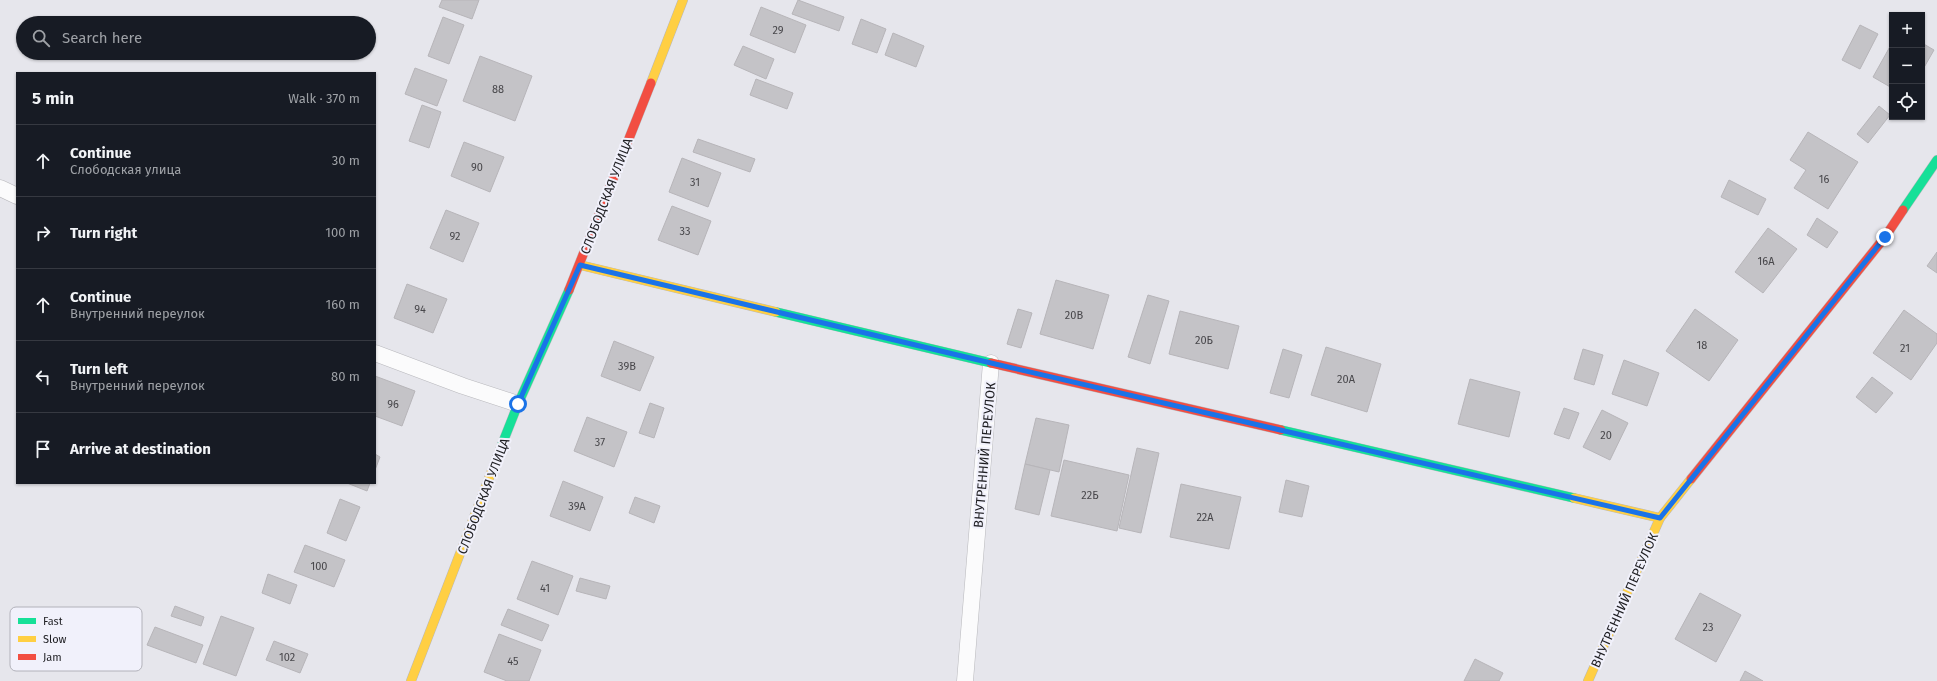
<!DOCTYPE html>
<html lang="en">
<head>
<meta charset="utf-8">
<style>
	:root { --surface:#171b24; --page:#20242c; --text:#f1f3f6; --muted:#9ea1a6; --line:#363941 }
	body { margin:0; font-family:"Fira Sans",sans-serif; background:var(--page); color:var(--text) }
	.controls { position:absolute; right:12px; top:12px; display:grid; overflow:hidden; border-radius:0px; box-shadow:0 1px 3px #0004 }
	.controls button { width:36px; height:36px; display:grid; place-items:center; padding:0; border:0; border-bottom:1px solid var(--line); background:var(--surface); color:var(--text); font:20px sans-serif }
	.stop { position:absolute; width:12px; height:12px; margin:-9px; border:3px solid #1a73e8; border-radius:50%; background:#fff }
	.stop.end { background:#1a73e8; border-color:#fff; box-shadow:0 1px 4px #0008 }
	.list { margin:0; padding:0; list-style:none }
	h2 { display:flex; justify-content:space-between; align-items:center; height:52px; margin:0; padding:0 16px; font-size:17px }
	h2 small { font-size:13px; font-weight:400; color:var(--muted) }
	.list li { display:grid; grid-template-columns:26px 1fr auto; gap:12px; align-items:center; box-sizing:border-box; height:72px; padding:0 16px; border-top:1px solid var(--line) }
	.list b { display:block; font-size:15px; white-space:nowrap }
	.list p { margin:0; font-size:13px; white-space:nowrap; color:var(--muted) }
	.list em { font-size:13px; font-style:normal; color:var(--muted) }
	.icon { flex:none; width:22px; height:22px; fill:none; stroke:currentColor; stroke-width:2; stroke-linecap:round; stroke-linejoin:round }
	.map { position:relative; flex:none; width:1937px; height:681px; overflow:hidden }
	.search { position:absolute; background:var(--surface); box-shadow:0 1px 3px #0004; left:16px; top:16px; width:360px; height:44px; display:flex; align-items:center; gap:10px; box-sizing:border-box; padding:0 14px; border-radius:22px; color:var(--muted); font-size:15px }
	.panel { position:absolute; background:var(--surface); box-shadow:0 1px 3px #0004; left:16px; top:72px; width:360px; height:412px; border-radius:0px }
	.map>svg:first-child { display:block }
	.building { fill:#c4c3c7; stroke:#b7b5b9 }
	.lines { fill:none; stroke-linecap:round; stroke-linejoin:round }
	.lane-casing { stroke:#b8b8bc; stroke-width:17 }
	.fast-casing { stroke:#b8b8bc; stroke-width:10 }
	.slow-casing { stroke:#b8b8bc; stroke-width:10 }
	.jam-casing { stroke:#b8b8bc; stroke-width:10 }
	.lane { stroke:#fbfbfc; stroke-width:16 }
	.fast { stroke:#16e098; stroke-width:9 }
	.slow { stroke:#ffcf43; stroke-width:9 }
	.jam { stroke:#f24e42; stroke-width:9 }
	.route { stroke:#1a73e8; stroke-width:5 }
	.labels { text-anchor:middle; stroke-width:4; stroke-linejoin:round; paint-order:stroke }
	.number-label { font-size:11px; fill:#48474b }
	.street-label { font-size:13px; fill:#1e1e22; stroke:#f1f1fb }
	.key { fill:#f1f1fb; stroke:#b2b2ba; stroke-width:1 }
	.key-label { font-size:11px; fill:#1e1e22 }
</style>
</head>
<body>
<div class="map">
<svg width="1937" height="681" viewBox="0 0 1937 681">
	<rect width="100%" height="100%" fill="#e6e6ec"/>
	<g class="building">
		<polygon points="442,0 479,0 472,19 439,7"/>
		<polygon points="798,0 844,17 839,31 792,14"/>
		<polygon points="761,7 806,25 795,53 750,35"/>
		<polygon points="443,17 464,25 449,64 428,56"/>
		<polygon points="861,19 886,29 877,53 852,44"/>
		<polygon points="1860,25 1878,34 1860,69 1842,60"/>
		<polygon points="893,33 924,46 916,67 885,55"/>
		<polygon points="1892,43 1892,88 1873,77"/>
		<polygon points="1922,43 1934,50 1922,71"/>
		<polygon points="743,46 774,59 766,79 734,65"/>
		<polygon points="480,56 532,76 515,121 463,101"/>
		<polygon points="415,68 447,80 437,106 405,94"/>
		<polygon points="756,79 793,93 787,109 750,95"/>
		<polygon points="422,105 441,112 429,148 409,141"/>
		<polygon points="1879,106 1890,115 1868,143 1857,134"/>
		<polygon points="1808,132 1858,162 1828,209 1794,188 1806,170 1790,160"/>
		<polygon points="698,139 755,159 750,172 693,152"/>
		<polygon points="464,142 504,157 490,192 451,176"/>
		<polygon points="682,158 721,173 708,207 669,192"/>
		<polygon points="1729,180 1766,199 1758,215 1721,197"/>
		<polygon points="672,206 711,221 698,255 658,240"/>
		<polygon points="446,210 479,223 463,262 430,248"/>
		<polygon points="1817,218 1838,232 1827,248 1807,235"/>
		<polygon points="1768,228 1797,249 1763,293 1735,272"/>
		<polygon points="1937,252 1937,273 1927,266"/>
		<polygon points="1056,280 1109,295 1093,349 1040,334"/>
		<polygon points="407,284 447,299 433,333 394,318"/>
		<polygon points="1148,295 1169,301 1150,364 1128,357"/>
		<polygon points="1018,309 1032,313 1021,348 1007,344"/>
		<polygon points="1695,309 1738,340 1709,381 1666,351"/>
		<polygon points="1904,310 1937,334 1937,343 1911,380 1873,353"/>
		<polygon points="1180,311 1239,326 1228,369 1169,354"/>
		<polygon points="614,341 654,357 640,391 601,376"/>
		<polygon points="1326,347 1381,364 1367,412 1311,395"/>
		<polygon points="1283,349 1302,355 1289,398 1270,393"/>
		<polygon points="1583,349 1603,355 1594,385 1574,379"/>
		<polygon points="1624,360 1659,373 1647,406 1612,394"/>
		<polygon points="375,376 415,391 402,426 375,416"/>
		<polygon points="1872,377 1893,393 1876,413 1856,397"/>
		<polygon points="1470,379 1520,392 1509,437 1458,424"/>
		<polygon points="650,403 664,408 654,438 639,433"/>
		<polygon points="1564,408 1579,413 1569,439 1554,434"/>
		<polygon points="1602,410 1628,423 1610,460 1583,447"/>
		<polygon points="587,417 627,432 614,467 574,451"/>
		<polygon points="1036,418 1069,425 1059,472 1025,464"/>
		<polygon points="1137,448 1159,453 1141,533 1119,528"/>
		<polygon points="375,454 380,457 375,470"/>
		<polygon points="1064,460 1129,475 1117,531 1051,516"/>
		<polygon points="1025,464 1050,470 1039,515 1015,509"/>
		<polygon points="1286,480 1309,486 1302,517 1279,512"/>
		<polygon points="563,481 603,497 590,531 550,516"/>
		<polygon points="347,483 370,483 367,491"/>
		<polygon points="1181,484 1241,497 1229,549 1170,537"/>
		<polygon points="635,497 660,506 654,523 629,513"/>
		<polygon points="340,499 360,507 346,541 327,533"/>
		<polygon points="305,545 345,560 334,587 294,572"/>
		<polygon points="532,561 573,576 558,615 517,599"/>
		<polygon points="268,574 297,585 290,604 262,593"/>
		<polygon points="580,578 610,586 606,599 576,591"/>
		<polygon points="1700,593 1741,615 1716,662 1675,639"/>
		<polygon points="175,606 204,617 201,626 171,616"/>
		<polygon points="508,609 549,625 542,641 501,625"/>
		<polygon points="221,616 254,628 236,676 203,664"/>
		<polygon points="155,627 203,645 196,663 147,645"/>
		<polygon points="499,634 541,650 529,681 507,681 484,672"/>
		<polygon points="274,641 308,654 300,673 266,660"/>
		<polygon points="1475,659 1503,673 1499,681 1464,681"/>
		<polygon points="1745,671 1763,681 1740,681"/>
	</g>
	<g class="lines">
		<defs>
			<g id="lane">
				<polyline points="0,188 17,196"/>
				<polyline points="375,353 463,386 518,404"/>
				<polyline points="965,681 991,363"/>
			</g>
			<g id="fast">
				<polyline points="1903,210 1937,160"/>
				<polyline points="776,312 991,363"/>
				<polyline points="1281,430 1574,498"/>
				<polyline points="501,447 518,404 569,290"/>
			</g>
			<g id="slow">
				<polyline points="651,83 683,0"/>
				<polyline points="580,265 776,312"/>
				<polyline points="1574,498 1660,518"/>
				<polyline points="411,681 501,447"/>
				<polyline points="1588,681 1660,518 1691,479"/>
			</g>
			<g id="jam">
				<polyline points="569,290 651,83"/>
				<polyline points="991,363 1281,430"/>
				<polyline points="1691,479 1885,237 1903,210"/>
			</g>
		</defs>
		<use href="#lane" class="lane-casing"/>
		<use href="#fast" class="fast-casing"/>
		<use href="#slow" class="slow-casing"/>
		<use href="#jam" class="jam-casing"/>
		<use href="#lane" class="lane"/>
		<use href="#fast" class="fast"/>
		<use href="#slow" class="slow"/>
		<use href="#jam" class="jam"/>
	</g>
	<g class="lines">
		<polyline class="route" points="518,404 580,265 991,363 1660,518 1885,237"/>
	</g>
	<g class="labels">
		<g class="number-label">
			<text x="778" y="34">29</text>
			<text x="498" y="93">88</text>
			<text x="477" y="171">90</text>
			<text x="1824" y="183">16</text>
			<text x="695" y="186">31</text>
			<text x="685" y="235">33</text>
			<text x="455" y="240">92</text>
			<text x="1766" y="265">16А</text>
			<text x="420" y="313">94</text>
			<text x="1074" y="319">20В</text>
			<text x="1204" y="344">20Б</text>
			<text x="1702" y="349">18</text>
			<text x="1905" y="352">21</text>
			<text x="627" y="370">39В</text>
			<text x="1346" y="383">20А</text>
			<text x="393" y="408">96</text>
			<text x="1606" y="439">20</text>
			<text x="600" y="446">37</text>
			<text x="1090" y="499">22Б</text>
			<text x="577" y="510">39А</text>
			<text x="1205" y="521">22А</text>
			<text x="319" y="570">100</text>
			<text x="545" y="592">41</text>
			<text x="1708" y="631">23</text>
			<text x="287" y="661">102</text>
			<text x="513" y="665">45</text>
		</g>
		<g class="street-label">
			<text transform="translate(606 196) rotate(-69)" y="5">СЛОБОДСКАЯ УЛИЦА</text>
			<text transform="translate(984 455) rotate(-85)" y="5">ВНУТРЕННИЙ ПЕРЕУЛОК</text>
			<text transform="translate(483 496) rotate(-69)" y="5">СЛОБОДСКАЯ УЛИЦА</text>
			<text transform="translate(1624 600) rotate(-66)" y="5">ВНУТРЕННИЙ ПЕРЕУЛОК</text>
		</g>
	</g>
	<rect x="10" y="607" width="132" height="64" rx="6" class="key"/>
	<rect x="18" y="618" width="18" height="6" fill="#16e098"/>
	<rect x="18" y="636" width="18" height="6" fill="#ffcf43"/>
	<rect x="18" y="654" width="18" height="6" fill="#f24e42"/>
	<g class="key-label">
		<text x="43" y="625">Fast</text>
		<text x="43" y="643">Slow</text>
		<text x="43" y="661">Jam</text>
	</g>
</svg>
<div class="controls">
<button>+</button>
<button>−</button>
<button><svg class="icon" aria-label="locate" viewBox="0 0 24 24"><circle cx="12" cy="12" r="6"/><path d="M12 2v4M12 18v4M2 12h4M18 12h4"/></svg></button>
</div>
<div class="stop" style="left:518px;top:404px"></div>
<div class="stop end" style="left:1885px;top:237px"></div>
<div class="search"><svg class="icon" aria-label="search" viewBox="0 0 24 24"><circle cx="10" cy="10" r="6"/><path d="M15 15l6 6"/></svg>Search here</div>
<section class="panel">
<h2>5 min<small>Walk · 370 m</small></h2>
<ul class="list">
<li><svg class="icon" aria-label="ahead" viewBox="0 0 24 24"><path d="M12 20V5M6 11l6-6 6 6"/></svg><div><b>Continue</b><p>Слободская улица</p></div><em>30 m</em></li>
<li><svg class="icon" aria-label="right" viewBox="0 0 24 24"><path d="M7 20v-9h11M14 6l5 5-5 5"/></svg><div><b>Turn right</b></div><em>100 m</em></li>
<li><svg class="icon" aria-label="ahead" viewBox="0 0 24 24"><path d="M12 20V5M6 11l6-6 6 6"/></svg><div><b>Continue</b><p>Внутренний переулок</p></div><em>160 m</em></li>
<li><svg class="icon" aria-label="left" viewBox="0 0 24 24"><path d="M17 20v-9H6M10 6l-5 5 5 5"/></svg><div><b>Turn left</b><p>Внутренний переулок</p></div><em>80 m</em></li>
<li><svg class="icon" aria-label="arrive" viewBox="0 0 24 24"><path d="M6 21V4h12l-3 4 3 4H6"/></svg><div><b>Arrive at destination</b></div></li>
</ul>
</section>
</div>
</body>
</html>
